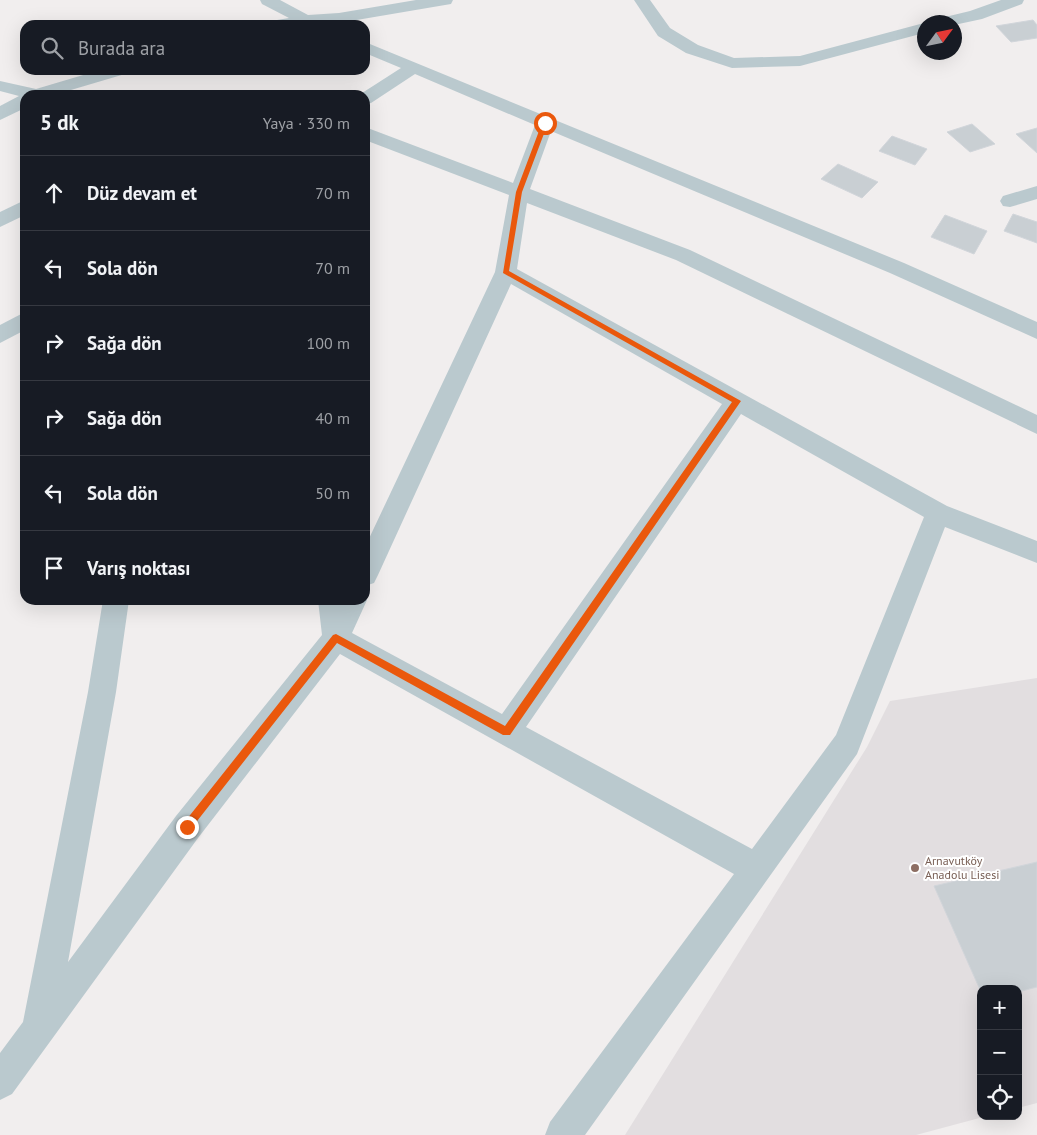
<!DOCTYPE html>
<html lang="tr">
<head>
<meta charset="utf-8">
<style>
	:root { --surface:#171b24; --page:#20242c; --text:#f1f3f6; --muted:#9ea1a6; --line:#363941 }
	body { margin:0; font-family:"PT Sans",sans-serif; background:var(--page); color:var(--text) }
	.controls { position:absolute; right:15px; bottom:15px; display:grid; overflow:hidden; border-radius:10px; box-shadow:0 5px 20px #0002 }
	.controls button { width:45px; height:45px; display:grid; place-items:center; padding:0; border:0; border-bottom:1px solid var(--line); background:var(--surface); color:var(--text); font:25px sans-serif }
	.compass { position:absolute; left:917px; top:15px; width:45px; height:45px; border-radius:50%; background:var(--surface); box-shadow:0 5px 20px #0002; rotate:57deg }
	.stop { position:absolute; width:15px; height:15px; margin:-11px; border:4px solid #ea580c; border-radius:50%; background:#fff }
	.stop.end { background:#ea580c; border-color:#fff; box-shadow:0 1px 5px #0008 }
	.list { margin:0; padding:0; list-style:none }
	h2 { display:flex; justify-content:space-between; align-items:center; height:65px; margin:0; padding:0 20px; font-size:21px }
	h2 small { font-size:16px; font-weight:400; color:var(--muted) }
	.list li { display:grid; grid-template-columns:32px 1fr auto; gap:15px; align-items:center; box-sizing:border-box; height:75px; padding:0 20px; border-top:1px solid var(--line) }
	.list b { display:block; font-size:19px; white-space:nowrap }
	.list em { font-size:16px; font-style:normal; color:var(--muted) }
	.icon { flex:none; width:28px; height:28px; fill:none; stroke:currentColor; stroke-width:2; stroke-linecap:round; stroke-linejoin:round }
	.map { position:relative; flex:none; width:1037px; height:1135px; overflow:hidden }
	.search { position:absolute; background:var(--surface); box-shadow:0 5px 20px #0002; left:20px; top:20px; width:350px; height:55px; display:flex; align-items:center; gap:12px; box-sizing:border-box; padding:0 18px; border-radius:15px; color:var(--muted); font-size:19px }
	.panel { position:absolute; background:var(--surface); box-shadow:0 5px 20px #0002; left:20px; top:90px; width:350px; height:515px; border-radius:15px }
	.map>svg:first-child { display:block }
	.education { fill:#e2dee0 }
	.building { fill:#c9cfd3; stroke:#d1d5da }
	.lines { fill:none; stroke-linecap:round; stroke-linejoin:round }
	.street { fill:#bac9ce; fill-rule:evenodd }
	.route { fill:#ea580c }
	.education-dot { fill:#8d6e63; stroke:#fff; stroke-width:2 }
	.labels { text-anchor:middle; stroke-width:4; stroke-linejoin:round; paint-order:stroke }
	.education-label { font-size:12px; fill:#785e54; stroke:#fff; text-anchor:start }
</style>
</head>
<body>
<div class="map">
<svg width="1037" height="1135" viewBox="0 0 1037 1135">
	<rect width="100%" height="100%" fill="#f1eeee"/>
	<polygon class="education" points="1037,678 1037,1103 1018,1108 1018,989 981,989 981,1116 987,1116 916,1135 625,1135 867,747 890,701"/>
	<g class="building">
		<polygon points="1033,20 1037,25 1037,38 1011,42 996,26"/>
		<polygon points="972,124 995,144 970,152 947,132"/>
		<polygon points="1037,128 1037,153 1016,134"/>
		<polygon points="892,136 927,149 915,165 879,151"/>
		<polygon points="838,164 878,182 862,198 821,179"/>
		<polygon points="1013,214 1037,222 1037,243 1004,231"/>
		<polygon points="945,215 987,231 974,254 931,237"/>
		<polygon points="1037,862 1037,987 1018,992 1018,989 981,989 981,992 934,886"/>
	</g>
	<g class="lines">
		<g class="street">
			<polygon points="260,0 280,0 308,15 339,13 416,0 453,0 451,4 445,5 339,23 268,25 271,21 289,18 262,4"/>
			<polygon points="634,0 650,0 670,28 698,45 734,58 800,56 924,23 924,33 800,66 732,68 686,53 658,36"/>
			<polygon points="1001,0 1024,0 1022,4 982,19 954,25 954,22 939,22 941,18 970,11"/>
			<path d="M365 42 904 263 1037 322V339L890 273 551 131 530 189 690 250 1037 415V434L676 260 527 203 517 269 947 506 1037 541V563L945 527 857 754 585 1135H545L550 1122 734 874 340 654 198 838 12 1094 0 1100V1053L23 1022 88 692 103 600H129L116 692 68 962 176 816 322 635 318 600H365V595L367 600 352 633 502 714 722 404 511 284 378 575 374 583 365 586V547L495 272 509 195 365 140V127L513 183 535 125 415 74 371 103 365 104V95H359L401 68 365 53ZM741 414 924 517 836 735 752 849 526 727Z"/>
			<polygon points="100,70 128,70 125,74 54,95 25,95 25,108 0,120 0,106 19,96 0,91 0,81 36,89"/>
			<polygon points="1037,186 1037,199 1010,207 1003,206 1000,201 1003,196"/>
			<polygon points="25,200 25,215 0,227 0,212"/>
			<polygon points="25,312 25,330 0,343 0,325"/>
		</g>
	</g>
	<polygon class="route" points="545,121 548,123 522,192 509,271 741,401 510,735 503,735 337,643 190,830 183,830 183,824 333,635 336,634 505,726 732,402 503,273 516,192 542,123"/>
	<circle class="education-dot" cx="915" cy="868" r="5"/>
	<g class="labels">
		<g class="education-label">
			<text x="925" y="865">Arnavutköy<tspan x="925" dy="14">Anadolu Lisesi</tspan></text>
		</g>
	</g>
</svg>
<div class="controls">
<button>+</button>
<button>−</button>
<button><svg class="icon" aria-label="locate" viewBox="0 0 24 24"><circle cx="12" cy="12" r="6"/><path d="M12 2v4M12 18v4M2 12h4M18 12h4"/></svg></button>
</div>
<svg class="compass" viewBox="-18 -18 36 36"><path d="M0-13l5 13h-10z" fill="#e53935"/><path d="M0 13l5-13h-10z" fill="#9ea1a6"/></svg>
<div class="stop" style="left:545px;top:123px"></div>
<div class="stop end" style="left:187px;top:827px"></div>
<div class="search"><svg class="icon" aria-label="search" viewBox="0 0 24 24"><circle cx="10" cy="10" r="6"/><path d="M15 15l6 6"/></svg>Burada ara</div>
<section class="panel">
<h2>5 dk<small>Yaya · 330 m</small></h2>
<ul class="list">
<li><svg class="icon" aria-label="ahead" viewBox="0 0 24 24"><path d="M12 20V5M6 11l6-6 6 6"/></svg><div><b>Düz devam et</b></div><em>70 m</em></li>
<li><svg class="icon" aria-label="left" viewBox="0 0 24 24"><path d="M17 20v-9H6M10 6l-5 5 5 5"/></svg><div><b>Sola dön</b></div><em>70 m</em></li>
<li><svg class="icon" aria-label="right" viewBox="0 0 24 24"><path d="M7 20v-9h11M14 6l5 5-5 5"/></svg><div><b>Sağa dön</b></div><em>100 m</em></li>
<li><svg class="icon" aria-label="right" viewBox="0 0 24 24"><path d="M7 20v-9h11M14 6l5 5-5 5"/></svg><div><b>Sağa dön</b></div><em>40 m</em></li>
<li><svg class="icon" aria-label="left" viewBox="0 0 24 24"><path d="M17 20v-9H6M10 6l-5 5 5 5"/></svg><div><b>Sola dön</b></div><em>50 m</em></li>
<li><svg class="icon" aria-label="arrive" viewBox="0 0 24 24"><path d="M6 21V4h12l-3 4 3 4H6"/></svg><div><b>Varış noktası</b></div></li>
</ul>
</section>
</div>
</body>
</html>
